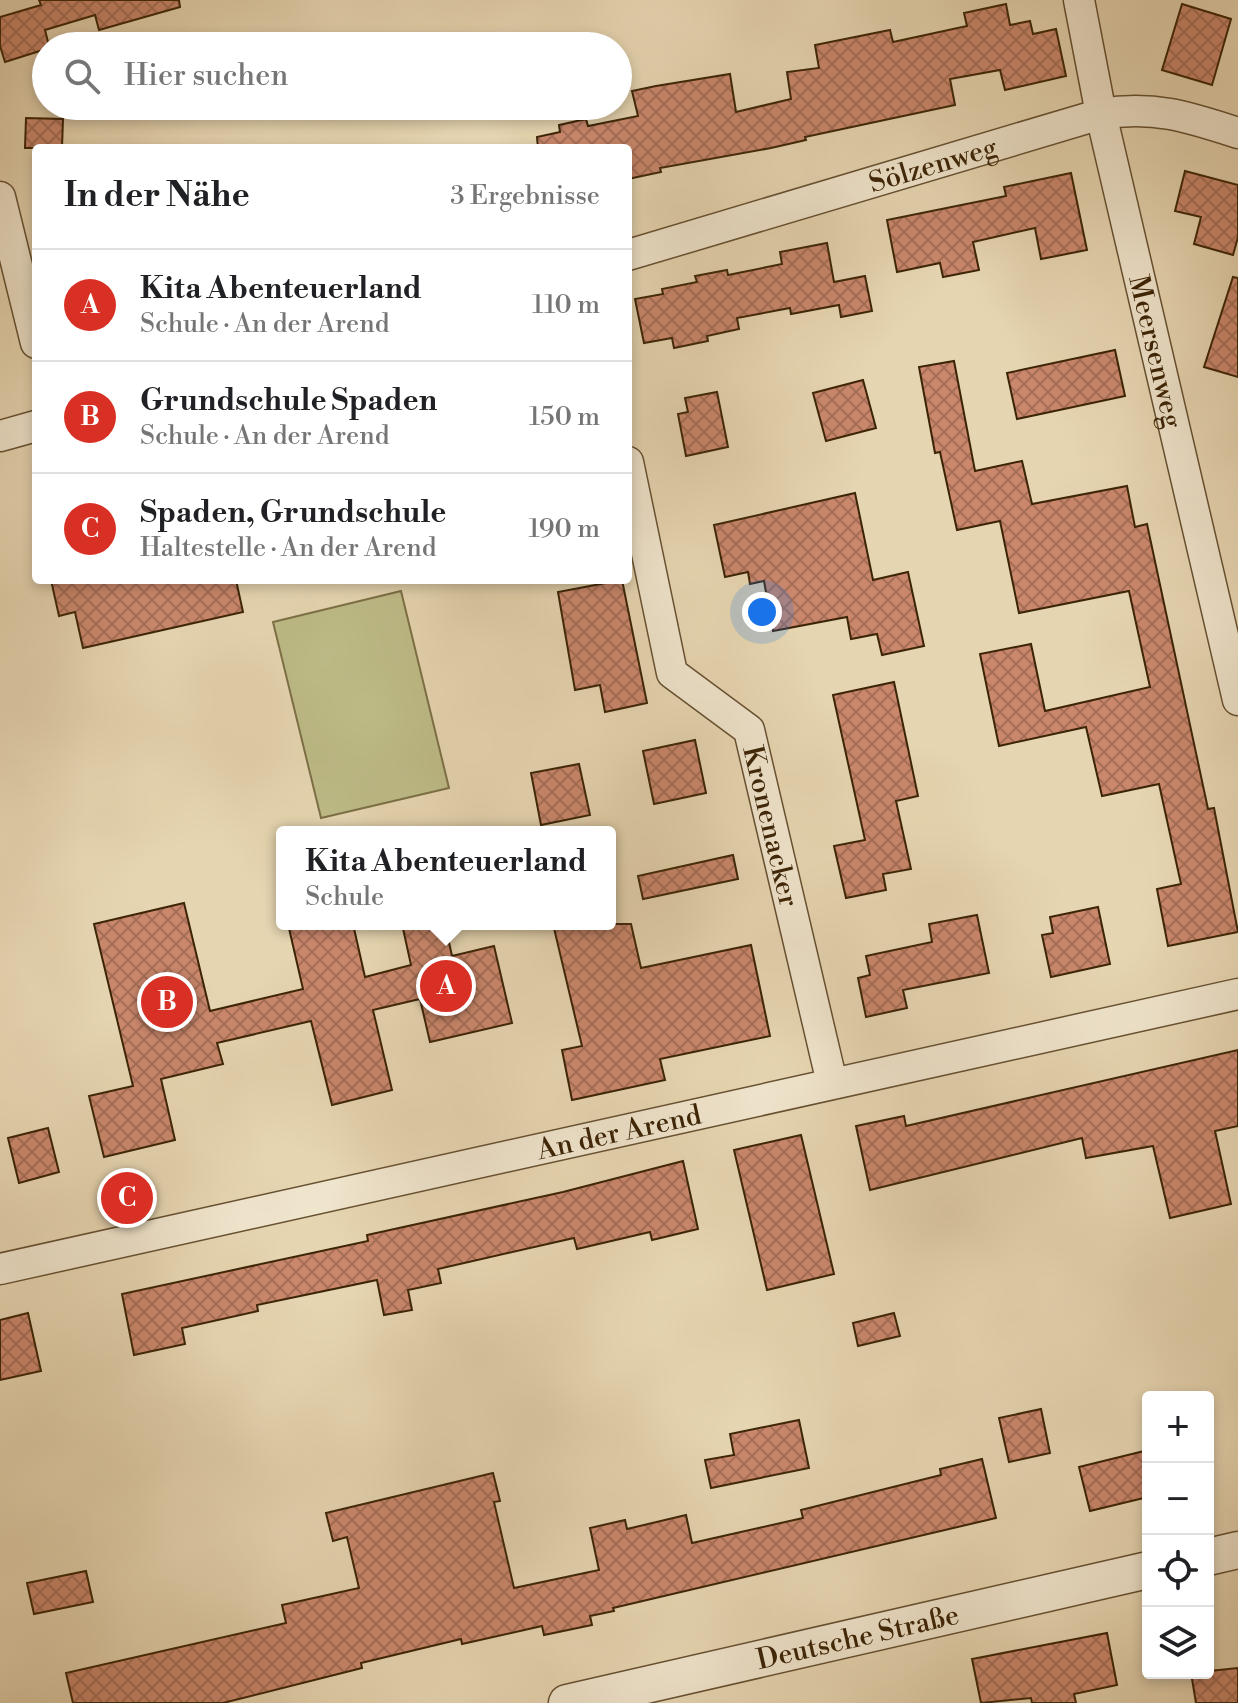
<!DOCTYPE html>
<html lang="de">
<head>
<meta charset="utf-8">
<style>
	:root { --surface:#fff; --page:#f6f6f6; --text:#202124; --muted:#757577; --line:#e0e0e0; --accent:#d93025 }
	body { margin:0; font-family:"Libre Bodoni",serif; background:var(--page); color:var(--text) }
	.controls { position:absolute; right:24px; bottom:24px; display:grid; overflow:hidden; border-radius:8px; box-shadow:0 4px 12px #0003 }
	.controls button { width:72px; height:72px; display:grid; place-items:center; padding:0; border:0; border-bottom:2px solid var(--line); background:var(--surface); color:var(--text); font:40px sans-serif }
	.you { position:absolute; left:762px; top:612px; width:28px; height:28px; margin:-20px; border:6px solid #fff; border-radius:50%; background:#1a73e8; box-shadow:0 0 0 12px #1a73e833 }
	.badge { display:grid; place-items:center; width:52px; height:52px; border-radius:50%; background:var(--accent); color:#fff; font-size:26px; font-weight:700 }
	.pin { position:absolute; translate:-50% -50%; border:4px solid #fff; box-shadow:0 2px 8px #0006 }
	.popup { position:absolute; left:276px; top:826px; width:340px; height:104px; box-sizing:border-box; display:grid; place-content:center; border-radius:8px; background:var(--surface); filter:drop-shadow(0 2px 6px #0005); font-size:26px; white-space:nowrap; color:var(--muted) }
	.popup b { font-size:30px; color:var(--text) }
	.popup::after { content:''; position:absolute; left:50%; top:100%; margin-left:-16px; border:16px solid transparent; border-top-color:var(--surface) }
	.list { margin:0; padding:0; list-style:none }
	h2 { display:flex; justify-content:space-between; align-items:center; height:104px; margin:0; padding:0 32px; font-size:34px }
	h2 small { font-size:26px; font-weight:400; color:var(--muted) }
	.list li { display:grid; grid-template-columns:52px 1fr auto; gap:24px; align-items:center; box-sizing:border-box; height:112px; padding:0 32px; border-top:2px solid var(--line) }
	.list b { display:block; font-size:30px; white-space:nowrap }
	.list p { margin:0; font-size:26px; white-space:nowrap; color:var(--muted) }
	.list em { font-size:26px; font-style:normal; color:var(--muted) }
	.icon { flex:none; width:44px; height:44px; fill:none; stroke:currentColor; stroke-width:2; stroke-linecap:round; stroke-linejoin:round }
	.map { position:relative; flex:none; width:1238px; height:1703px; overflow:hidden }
	.search { position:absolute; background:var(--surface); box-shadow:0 4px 12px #0003; left:32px; top:32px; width:600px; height:88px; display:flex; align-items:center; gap:20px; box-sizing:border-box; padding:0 28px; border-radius:44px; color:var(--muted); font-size:30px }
	.panel { position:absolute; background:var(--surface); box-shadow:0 4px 12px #0003; left:32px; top:144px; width:600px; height:440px; border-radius:8px }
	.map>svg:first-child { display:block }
	.green { fill:#bdbb87; stroke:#7c7046; stroke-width:2 }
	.building { fill:url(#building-cross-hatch); stroke:#3c2406; stroke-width:2 }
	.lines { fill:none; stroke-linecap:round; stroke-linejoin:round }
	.minor-casing { stroke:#665031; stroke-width:33 }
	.tertiary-casing { stroke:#665031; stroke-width:39 }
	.minor { stroke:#efe4cc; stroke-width:30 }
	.tertiary { stroke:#efe4cc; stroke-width:36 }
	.labels { text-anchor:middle; stroke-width:6; stroke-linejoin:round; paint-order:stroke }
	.street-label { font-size:28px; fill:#3c2406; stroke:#efe4cc }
</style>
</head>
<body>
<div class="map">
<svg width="1238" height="1703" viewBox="0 0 1238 1703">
	<defs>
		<pattern id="building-cross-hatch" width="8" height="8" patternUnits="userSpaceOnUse" patternTransform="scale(2)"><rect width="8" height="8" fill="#ca876c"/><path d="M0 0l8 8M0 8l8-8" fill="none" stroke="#a56e57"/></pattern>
	</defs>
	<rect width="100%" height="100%" fill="#e6d5b1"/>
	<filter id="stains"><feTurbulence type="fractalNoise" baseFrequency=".0025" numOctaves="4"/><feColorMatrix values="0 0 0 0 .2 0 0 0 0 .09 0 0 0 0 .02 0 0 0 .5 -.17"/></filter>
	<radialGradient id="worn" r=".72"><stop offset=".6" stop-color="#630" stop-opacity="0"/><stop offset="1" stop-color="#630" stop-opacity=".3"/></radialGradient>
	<polygon class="green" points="401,591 449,788 321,818 273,622"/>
	<g class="building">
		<polygon points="39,0 179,0 180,7 99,30 95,15 45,30 49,46 46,49 5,62 0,46 0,17 41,5"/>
		<polygon points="1006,4 1010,25 1030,21 1033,34 1056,29 1066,76 1005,90 1000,70 950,79 955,105 805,137 806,140 771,148 660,168 661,172 628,179 628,148 538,148 537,137 560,132 559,125 586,119 588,126 638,116 632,91 656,86 730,74 736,112 791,99 787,72 819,68 815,45 890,30 893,42 967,26 964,13"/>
		<polygon points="1182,4 1231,19 1212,85 1162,70"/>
		<polygon points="26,118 63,119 62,148 25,148"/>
		<polygon points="1185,171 1238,185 1238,237 1233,255 1194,244 1201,217 1175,211"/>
		<polygon points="1071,173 1087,250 1041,259 1035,228 973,242 979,270 943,277 940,263 897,272 887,220 1006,196 1004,187"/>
		<polygon points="827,243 834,282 865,276 872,311 841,317 839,305 791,314 790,308 737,318 739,329 707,336 708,341 674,348 672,338 644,343 635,299 663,294 662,289 697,282 695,276 727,270 728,275 782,264 780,252"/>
		<polygon points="1233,277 1238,278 1238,377 1204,367"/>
		<polygon points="1115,350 1125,396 1017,419 1007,373"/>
		<polygon points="954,361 975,471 1022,461 1032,504 1127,486 1135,527 1147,524 1208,809 1214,808 1238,932 1168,946 1157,889 1181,884 1159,784 1102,796 1086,727 999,746 980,654 1031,644 1045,711 1150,687 1129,591 1019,613 1000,521 957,530 940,452 935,453 919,367"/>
		<polygon points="863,380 876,428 826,441 813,393"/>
		<polygon points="717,392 728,447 686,456 678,414 688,412 685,398"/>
		<polygon points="855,493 873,580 908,572 924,646 882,655 877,634 851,639 847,617 773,631 764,581 750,584 748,572 725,577 714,525"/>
		<polygon points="51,580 236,580 243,612 83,648 75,612 59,616"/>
		<polygon points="622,580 647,703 605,712 600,685 575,690 558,592"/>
		<polygon points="894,682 918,796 896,801 911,869 883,874 886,890 846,898 834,846 865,840 833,695"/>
		<polygon points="695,740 706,793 654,804 643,751"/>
		<polygon points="579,764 590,815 541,825 531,773"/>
		<polygon points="733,855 738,879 643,899 638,876"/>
		<polygon points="184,903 210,1011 303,989 288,924 353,924 365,977 411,965 402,924 445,924 452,956 494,946 512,1023 430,1042 420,999 373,1010 392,1090 332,1105 311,1021 217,1043 223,1064 161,1079 175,1140 104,1157 89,1096 133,1086 94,924"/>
		<polygon points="1098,907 1110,964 1051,977 1042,935 1053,933 1050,917"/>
		<polygon points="977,915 989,973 903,990 907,1008 866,1017 858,978 870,975 866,956 932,942 929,924"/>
		<polygon points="553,924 631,924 641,968 751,945 770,1036 660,1059 665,1080 572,1100 562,1050 582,1046"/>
		<polygon points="1238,1050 1238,1126 1215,1131 1231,1204 1170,1218 1153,1146 1086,1158 1082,1138 870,1190 856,1126 904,1116 906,1126"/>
		<polygon points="48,1128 59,1172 19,1183 8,1138"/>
		<polygon points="801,1135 834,1274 767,1290 734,1150"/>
		<polygon points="683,1161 698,1229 652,1240 650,1232 577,1249 574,1238 438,1269 441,1283 408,1290 412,1310 384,1315 377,1280 257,1305 258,1311 182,1328 185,1344 134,1355 122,1294 368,1241 367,1235 563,1192"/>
		<polygon points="28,1313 41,1371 0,1380 0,1320"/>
		<polygon points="894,1313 900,1336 858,1346 853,1323"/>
		<polygon points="1041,1409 1050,1453 1009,1462 999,1418"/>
		<polygon points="799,1420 809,1468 711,1488 705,1460 734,1455 730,1434"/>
		<polygon points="1148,1450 1148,1497 1090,1511 1079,1467"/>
		<polygon points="982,1459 996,1518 613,1608 614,1611 590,1616 592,1625 544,1635 542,1626 462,1644 461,1639 361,1663 362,1668 223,1703 73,1703 66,1673 286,1623 282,1605 359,1588 347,1537 333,1541 326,1513 493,1473 500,1501 494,1502 514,1588 599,1570 590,1528 625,1520 627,1529 686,1515 692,1543 803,1518 801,1510 941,1475 940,1469"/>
		<polygon points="86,1571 93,1602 34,1614 27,1583"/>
		<polygon points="1107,1633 1117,1685 1074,1694 1076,1703 1032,1703 1031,1698 981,1703 972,1659"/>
		<polygon points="1238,1668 1238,1703 1196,1703 1191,1673"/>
	</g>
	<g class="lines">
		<defs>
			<g id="minor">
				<path id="s1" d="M1079 0 1101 114 1238 700"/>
				<polyline points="0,197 36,343"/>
				<path id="s2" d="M628 255 1101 114C1153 105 1189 117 1238 133"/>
				<polyline points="0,436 36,426"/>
				<path id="s3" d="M628 462 672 673 749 730 832 1083"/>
				<path id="s4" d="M0 1269 1238 994"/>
			</g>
			<g id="tertiary">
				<polyline points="1208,1557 1238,1550"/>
				<path id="s5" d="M567 1703 1148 1570"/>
			</g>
		</defs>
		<use href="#minor" class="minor-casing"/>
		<use href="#tertiary" class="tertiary-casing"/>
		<use href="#minor" class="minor"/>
		<use href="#tertiary" class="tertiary"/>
	</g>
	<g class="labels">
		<g class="street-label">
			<text dy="10" stroke="none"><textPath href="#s2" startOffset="318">Sölzenweg</textPath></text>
			<text dy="10" stroke="none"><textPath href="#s1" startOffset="360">Meersenweg</textPath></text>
			<text dy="10" stroke="none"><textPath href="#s3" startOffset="410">Kronenacker</textPath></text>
			<text dy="10" stroke="none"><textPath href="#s4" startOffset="634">An der Arend</textPath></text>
			<text dy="10" stroke="none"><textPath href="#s5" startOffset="298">Deutsche Straße</textPath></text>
		</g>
	</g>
	<rect width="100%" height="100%" filter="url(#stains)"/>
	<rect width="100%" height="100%" fill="url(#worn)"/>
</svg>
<div class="controls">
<button>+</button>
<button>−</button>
<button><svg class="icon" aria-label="locate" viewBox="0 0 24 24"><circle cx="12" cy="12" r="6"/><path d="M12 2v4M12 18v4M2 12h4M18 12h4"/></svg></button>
<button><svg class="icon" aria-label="layers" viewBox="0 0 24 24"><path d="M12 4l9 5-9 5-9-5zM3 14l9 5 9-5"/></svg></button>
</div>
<div class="you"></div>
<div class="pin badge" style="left:446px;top:986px">A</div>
<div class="popup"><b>Kita Abenteuerland</b>Schule</div>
<div class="pin badge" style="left:167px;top:1002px">B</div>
<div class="pin badge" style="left:127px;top:1198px">C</div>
<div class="search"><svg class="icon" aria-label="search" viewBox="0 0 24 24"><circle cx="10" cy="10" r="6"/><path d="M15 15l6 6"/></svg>Hier suchen</div>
<section class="panel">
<h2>In der Nähe<small>3 Ergebnisse</small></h2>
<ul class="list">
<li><span class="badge">A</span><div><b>Kita Abenteuerland</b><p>Schule · An der Arend</p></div><em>110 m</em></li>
<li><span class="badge">B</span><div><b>Grundschule Spaden</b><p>Schule · An der Arend</p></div><em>150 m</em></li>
<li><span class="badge">C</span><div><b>Spaden, Grundschule</b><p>Haltestelle · An der Arend</p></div><em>190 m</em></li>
</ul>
</section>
</div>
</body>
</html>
